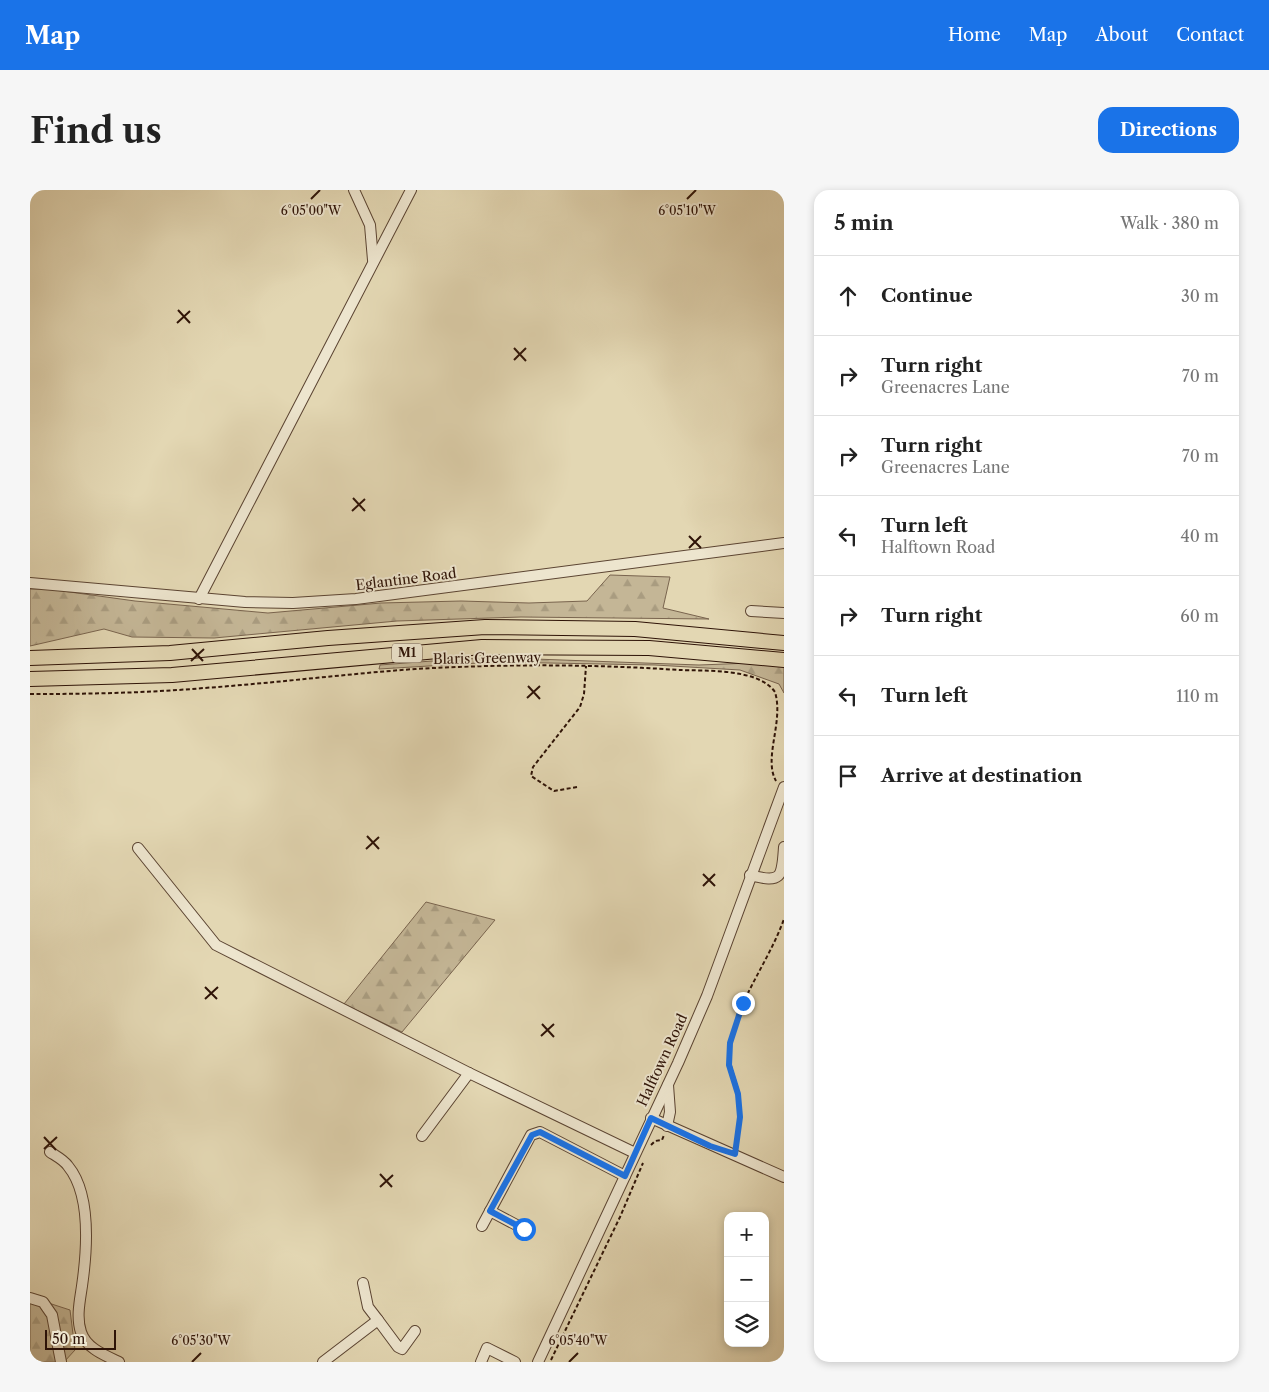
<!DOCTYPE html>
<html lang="en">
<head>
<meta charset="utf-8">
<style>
	:root { --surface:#fff; --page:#f6f6f6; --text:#222; --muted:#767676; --line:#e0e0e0; --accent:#1a73e8 }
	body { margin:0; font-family:"Libre Caslon Text",serif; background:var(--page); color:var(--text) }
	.controls { position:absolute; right:15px; bottom:15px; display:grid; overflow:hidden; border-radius:10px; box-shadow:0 2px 8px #0003 }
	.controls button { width:45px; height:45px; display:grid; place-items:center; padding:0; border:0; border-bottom:1px solid var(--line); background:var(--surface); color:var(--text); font:25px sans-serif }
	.scale { position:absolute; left:15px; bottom:12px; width:71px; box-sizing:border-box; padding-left:5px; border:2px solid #2e1307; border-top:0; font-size:14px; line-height:18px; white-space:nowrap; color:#2e1307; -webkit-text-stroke:4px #ede5ce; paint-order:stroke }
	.stop { position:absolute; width:15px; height:15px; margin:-11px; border:4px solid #1a73e8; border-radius:50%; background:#fff }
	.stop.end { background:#1a73e8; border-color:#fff; box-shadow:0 1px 5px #0008 }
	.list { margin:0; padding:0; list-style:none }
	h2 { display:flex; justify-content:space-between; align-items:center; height:65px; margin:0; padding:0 20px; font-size:21px }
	h2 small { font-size:16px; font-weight:400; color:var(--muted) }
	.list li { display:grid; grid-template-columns:32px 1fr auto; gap:15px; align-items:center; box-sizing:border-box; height:80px; padding:0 20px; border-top:1px solid var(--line) }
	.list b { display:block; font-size:19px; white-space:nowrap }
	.list p { margin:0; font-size:16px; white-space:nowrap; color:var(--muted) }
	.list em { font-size:16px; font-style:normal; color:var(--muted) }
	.icon { flex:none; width:28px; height:28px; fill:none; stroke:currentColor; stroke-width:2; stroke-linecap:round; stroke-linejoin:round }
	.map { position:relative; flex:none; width:754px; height:1172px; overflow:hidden; border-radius:15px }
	header { display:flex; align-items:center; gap:30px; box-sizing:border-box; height:70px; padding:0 25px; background:var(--accent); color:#fff }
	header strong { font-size:24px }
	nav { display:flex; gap:28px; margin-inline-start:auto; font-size:18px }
	.intro { display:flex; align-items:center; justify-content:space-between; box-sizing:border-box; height:120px; padding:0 30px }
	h1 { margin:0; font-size:35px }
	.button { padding:12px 22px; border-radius:15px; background:var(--accent); color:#fff; font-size:18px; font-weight:700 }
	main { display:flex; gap:30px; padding:0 30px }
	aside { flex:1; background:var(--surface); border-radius:15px; box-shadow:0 2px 8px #0003 }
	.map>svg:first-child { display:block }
	.forest { fill:url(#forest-firs); stroke:#79644e }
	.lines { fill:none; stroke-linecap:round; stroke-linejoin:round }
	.minor-casing { stroke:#5b4432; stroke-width:12 }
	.highway-casing { stroke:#2e1307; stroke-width:16 }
	.path { stroke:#2e1307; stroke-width:2; stroke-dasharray:4 2.5; stroke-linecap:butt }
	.minor { stroke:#ede5ce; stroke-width:10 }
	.highway { stroke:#e3d7b3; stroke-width:14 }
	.route { stroke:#1a73e8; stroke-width:6 }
	.ticks { fill:none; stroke:#2e1307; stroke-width:2 }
	.labels { text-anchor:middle; stroke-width:4; stroke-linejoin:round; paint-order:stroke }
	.shield { fill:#ede5ce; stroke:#675243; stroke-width:1 }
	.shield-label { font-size:12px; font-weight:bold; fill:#2e1307 }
	.street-label { font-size:14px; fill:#2e1307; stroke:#ede5ce }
	.ticks-label { font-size:12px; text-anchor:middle; fill:#2e1307; stroke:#ede5ce; stroke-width:4; stroke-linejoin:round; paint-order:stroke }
</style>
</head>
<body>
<header>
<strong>Map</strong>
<nav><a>Home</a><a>Map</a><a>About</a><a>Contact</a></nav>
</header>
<div class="intro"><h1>Find us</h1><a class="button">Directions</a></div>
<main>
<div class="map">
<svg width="754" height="1172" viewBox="0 0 754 1172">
	<defs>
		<pattern id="forest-firs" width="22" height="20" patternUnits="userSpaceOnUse" patternTransform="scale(1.25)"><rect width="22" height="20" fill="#c4b696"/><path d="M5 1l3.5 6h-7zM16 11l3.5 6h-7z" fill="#a99c80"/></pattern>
	</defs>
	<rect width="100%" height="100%" fill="#e3d7b3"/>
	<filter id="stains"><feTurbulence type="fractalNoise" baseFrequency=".004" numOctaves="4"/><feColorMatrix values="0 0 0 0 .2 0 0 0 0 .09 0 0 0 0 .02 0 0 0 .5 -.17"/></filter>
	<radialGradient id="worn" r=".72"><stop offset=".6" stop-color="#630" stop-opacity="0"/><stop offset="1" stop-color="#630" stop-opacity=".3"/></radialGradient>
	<g class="forest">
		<polygon points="580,385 640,387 633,418 679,429 491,427 367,431 184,448 102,447 74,439 0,456 0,399 18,399 105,411 238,423 351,413 431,411 499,413 557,411"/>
		<polygon points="477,468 669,475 721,473 754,477 754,503 749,494 710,480 625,475 465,472 349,479 350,475 428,469"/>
		<polygon points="396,712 465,730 372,842 314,814"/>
		<polygon points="0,1107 40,1120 45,1160 34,1172 0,1172"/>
	</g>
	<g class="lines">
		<defs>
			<g id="minor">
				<polyline points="324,0 340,35 343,70"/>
				<polyline points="0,393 215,412 263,413 326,409 754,353"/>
				<polyline points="169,409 381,0"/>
				<polyline points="721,421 754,423"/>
				<polyline points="108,658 186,755 439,883 605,963"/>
				<path d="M720 685C753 694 752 686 754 657"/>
				<polyline points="621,928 754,987"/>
				<polyline points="637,936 640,922 638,895"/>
				<polyline points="392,946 439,883"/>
				<path d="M20 962C26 966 34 970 38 976 62 1005 57 1061 52 1096 50 1110 46 1127 51 1142 56 1158 74 1165 89 1172"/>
				<polyline points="460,1021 494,1039"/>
				<polyline points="452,1036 501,945 510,942 595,986"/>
				<polyline points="0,1108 13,1112 22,1125 31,1172"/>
				<polyline points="348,1130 368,1157 372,1159 385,1141"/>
				<polyline points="293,1172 348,1130 338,1117 333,1093"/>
				<polyline points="451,1172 457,1158 485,1172"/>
				<polyline points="508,1172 648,873 677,806 754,597"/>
			</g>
			<g id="highway">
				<polyline points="0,468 140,463 298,448 455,437 605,439 754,453"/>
				<polyline points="0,489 142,485 452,457 619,458 754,470"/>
			</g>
		</defs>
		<use href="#minor" class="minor-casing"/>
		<use href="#highway" class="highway-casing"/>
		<g class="path">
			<path d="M0 504C58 504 116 503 174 498 245 493 315 484 385 479 473 474 561 474 649 480 675 481 728 478 745 502 754 532 733 568 746 591"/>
			<polyline points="547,597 524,601 501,586 503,577 550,517 554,504 556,476"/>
			<polyline points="621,955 625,951 632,950 634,945"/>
			<path d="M707 955C710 938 711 921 709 905 706 887 696 872 700 852 709 808 739 771 754 729"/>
			<polyline points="521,1170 590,1027 613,973"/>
		</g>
		<use href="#minor" class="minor"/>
		<use href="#highway" class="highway"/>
	</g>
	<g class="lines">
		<polyline class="route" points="494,1039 460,1021 502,945 510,942 595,986 621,928 680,956 705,964 710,927 708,904 699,875 700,853 713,813"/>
	</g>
	<path class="ticks" d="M281 9 290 0M657 9 666 0M148 120 160 133M147 133 160 121M484 158 496 171M484 170 496 158M323 308 335 321M322 321 335 309M659 346 671 358M659 358 671 346M162 459 173 471M161 471 174 459M498 496 510 509M497 508 510 496M337 646 349 659M336 659 349 647M673 684 685 696M673 696 685 684M175 797 187 809M175 809 188 797M512 834 524 847M511 846 524 834M14 947 26 960M14 959 27 947M350 984 362 997M350 997 363 985M162 1172 171 1163M539 1172 548 1163"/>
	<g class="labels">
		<rect class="shield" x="362" y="453.5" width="30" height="19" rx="4"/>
		<g class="shield-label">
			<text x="377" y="467">M1</text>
		</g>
		<g class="street-label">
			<text transform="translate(376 389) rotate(-7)" y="5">Eglantine Road</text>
			<text transform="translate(457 468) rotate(-1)" y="5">Blaris Greenway</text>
			<text transform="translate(632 870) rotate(-65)" y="5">Halftown Road</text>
		</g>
	</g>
	<g class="ticks-label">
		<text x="281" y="25">6°05'00"W</text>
		<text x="657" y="25">6°05'10"W</text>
		<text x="171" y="1155">6°05'30"W</text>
		<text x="548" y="1155">6°05'40"W</text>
	</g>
	<rect width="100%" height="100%" filter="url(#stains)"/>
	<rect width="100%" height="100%" fill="url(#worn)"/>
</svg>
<div class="controls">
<button>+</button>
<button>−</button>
<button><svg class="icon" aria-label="layers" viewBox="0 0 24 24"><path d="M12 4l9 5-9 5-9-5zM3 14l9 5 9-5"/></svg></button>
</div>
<div class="scale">50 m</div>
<div class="stop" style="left:494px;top:1039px"></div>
<div class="stop end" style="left:713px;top:813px"></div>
</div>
<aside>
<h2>5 min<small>Walk · 380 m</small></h2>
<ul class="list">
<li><svg class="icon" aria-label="ahead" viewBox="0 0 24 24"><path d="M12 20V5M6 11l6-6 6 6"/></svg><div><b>Continue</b></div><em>30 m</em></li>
<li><svg class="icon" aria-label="right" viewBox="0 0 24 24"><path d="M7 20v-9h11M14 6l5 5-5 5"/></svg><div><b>Turn right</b><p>Greenacres Lane</p></div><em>70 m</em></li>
<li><svg class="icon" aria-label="right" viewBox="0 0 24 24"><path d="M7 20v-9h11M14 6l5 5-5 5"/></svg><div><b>Turn right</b><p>Greenacres Lane</p></div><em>70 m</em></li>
<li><svg class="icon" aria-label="left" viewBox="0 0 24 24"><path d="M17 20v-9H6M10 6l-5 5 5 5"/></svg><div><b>Turn left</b><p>Halftown Road</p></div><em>40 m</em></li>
<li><svg class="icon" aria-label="right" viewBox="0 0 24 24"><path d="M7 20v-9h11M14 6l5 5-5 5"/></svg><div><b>Turn right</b></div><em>60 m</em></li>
<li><svg class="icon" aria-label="left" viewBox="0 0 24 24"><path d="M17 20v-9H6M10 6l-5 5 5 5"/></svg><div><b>Turn left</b></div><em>110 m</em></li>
<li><svg class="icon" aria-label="arrive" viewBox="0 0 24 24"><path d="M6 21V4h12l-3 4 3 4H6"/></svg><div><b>Arrive at destination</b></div></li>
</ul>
</aside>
</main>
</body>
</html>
